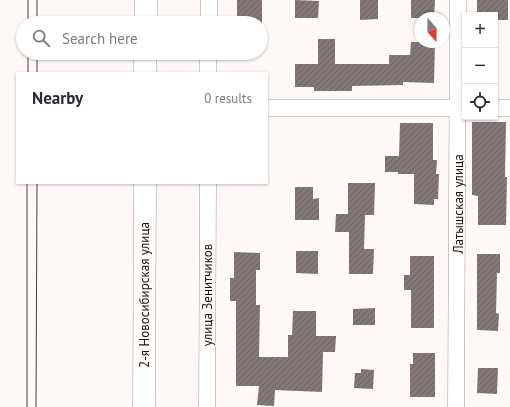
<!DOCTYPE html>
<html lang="en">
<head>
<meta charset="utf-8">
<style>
	:root { --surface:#fff; --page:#f7f7f7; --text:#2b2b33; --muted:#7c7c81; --line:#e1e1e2 }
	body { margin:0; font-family:"PT Sans",sans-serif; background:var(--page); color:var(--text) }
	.controls { position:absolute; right:12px; top:12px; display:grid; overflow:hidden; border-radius:0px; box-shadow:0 1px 3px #0004 }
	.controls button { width:36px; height:36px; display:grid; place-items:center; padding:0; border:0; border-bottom:1px solid var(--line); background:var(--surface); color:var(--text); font:20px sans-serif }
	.compass { position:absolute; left:414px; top:12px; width:36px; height:36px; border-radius:50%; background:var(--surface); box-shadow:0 1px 3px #0004; rotate:160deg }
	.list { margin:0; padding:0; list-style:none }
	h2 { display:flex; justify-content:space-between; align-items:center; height:52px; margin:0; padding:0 16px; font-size:17px }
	h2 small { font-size:13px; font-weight:400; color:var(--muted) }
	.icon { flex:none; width:22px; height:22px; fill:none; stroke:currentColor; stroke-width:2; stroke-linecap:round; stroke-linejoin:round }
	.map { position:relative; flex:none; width:510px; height:407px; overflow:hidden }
	.search { position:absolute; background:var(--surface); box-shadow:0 1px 3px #0004; left:16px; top:16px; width:252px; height:44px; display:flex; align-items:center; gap:10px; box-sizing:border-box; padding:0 14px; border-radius:22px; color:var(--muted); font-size:15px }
	.panel { position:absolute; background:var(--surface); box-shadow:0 1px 3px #0004; left:16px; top:72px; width:252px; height:112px; border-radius:0px }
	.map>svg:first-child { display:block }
	.building { fill:url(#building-hatch) }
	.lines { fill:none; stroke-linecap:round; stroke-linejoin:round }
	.street-casing { stroke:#a59995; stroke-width:17 }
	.primary-casing { stroke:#a59995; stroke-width:23 }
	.street { stroke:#fff; stroke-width:16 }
	.primary { stroke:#fff; stroke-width:22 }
	.tram { stroke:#464240; stroke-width:1 }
	.labels { text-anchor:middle; stroke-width:3; stroke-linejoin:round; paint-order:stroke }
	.street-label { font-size:13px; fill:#181412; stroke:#fef9f7 }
</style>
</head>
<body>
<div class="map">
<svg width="510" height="407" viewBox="0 0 510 407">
	<defs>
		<pattern id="building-hatch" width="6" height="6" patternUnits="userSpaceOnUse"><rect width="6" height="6" fill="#837778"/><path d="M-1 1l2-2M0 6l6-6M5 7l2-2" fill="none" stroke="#6a6061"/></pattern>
	</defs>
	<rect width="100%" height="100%" fill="#fef9f7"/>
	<g class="building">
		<rect x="237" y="0" width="25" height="23"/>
		<polygon points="295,0 319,1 318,18 295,18"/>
		<polygon points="360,0 378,0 378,19 360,20"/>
		<polygon points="411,0 435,0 434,18 411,18"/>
		<polygon points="477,0 508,0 508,20 495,20 495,15 477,15"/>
		<polygon points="318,39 335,39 335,64 389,64 389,55 410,55 411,42 435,42 434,83 403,82 403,85 352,86 352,91 314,91 314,87 295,87 295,64 318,64"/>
		<polygon points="472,122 506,122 505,177 507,177 506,225 478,225 478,196 472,195"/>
		<polygon points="400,123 433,123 433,160 437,160 436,174 439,174 438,199 434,199 434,205 414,204 414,174 398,174 398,172 385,172 385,156 399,156"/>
		<polygon points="348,183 375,183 374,215 365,215 364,249 374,249 373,274 349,274 349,232 335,232 336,214 348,214"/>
		<polygon points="295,187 313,187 313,199 319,198 319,220 295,220"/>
		<polygon points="296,251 318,251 318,274 296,273"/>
		<polygon points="234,252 260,253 260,270 256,270 256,305 260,305 259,357 288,357 288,335 292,335 293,311 316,311 316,336 336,336 335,352 323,352 322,392 275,390 274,406 257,405 259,386 236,386 236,301 230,301 230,278 234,278"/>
		<polygon points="477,254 500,254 500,273 497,273 496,313 499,314 498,331 477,330"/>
		<polygon points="410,256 434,256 434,328 411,328 411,290 404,290 404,275 410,275"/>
		<polygon points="375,308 375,325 353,325 353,309"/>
		<polygon points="413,353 435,353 435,397 410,397 410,364 413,364"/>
		<polygon points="478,368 498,368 497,394 477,393"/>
		<polygon points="361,369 374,370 373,389 354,388 355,373 361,373"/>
	</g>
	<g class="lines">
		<defs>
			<g id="street">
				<polyline points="209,23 209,0"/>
				<polyline points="208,73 208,53"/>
				<polyline points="267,108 465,108"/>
				<polyline points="495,108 510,108"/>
				<polyline points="207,407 208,183"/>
				<polyline points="456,407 458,0"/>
			</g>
			<g id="primary">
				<polyline points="146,23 146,0"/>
				<polyline points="145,73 145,53"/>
				<polyline points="144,407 145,183"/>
			</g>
		</defs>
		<use href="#street" class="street-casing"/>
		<use href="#primary" class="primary-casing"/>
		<use href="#street" class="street"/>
		<use href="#primary" class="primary"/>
		<g class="tram">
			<polyline points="28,23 28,0"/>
			<polyline points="37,23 37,0"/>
			<polyline points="28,73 28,53"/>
			<polyline points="37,73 37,53"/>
			<polyline points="27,407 27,183"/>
			<polyline points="36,407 37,183"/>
		</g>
	</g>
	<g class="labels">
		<g class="street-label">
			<text transform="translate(458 204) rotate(-90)" y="5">Латышская улица</text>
			<text transform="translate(144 295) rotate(-90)" y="5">2-я Новосибирская улица</text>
			<text transform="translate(207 295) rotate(-90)" y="5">улица Зенитчиков</text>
		</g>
	</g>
</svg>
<div class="controls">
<button>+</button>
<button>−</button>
<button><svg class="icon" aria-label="locate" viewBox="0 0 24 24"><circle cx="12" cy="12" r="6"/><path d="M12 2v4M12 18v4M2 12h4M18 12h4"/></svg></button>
</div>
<svg class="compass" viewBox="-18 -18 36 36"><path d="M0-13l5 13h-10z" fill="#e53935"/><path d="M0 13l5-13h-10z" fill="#7c7c81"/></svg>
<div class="search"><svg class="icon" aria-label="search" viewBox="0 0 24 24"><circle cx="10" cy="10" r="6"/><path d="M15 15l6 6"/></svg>Search here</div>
<section class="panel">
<h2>Nearby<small>0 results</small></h2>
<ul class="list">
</ul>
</section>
</div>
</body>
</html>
